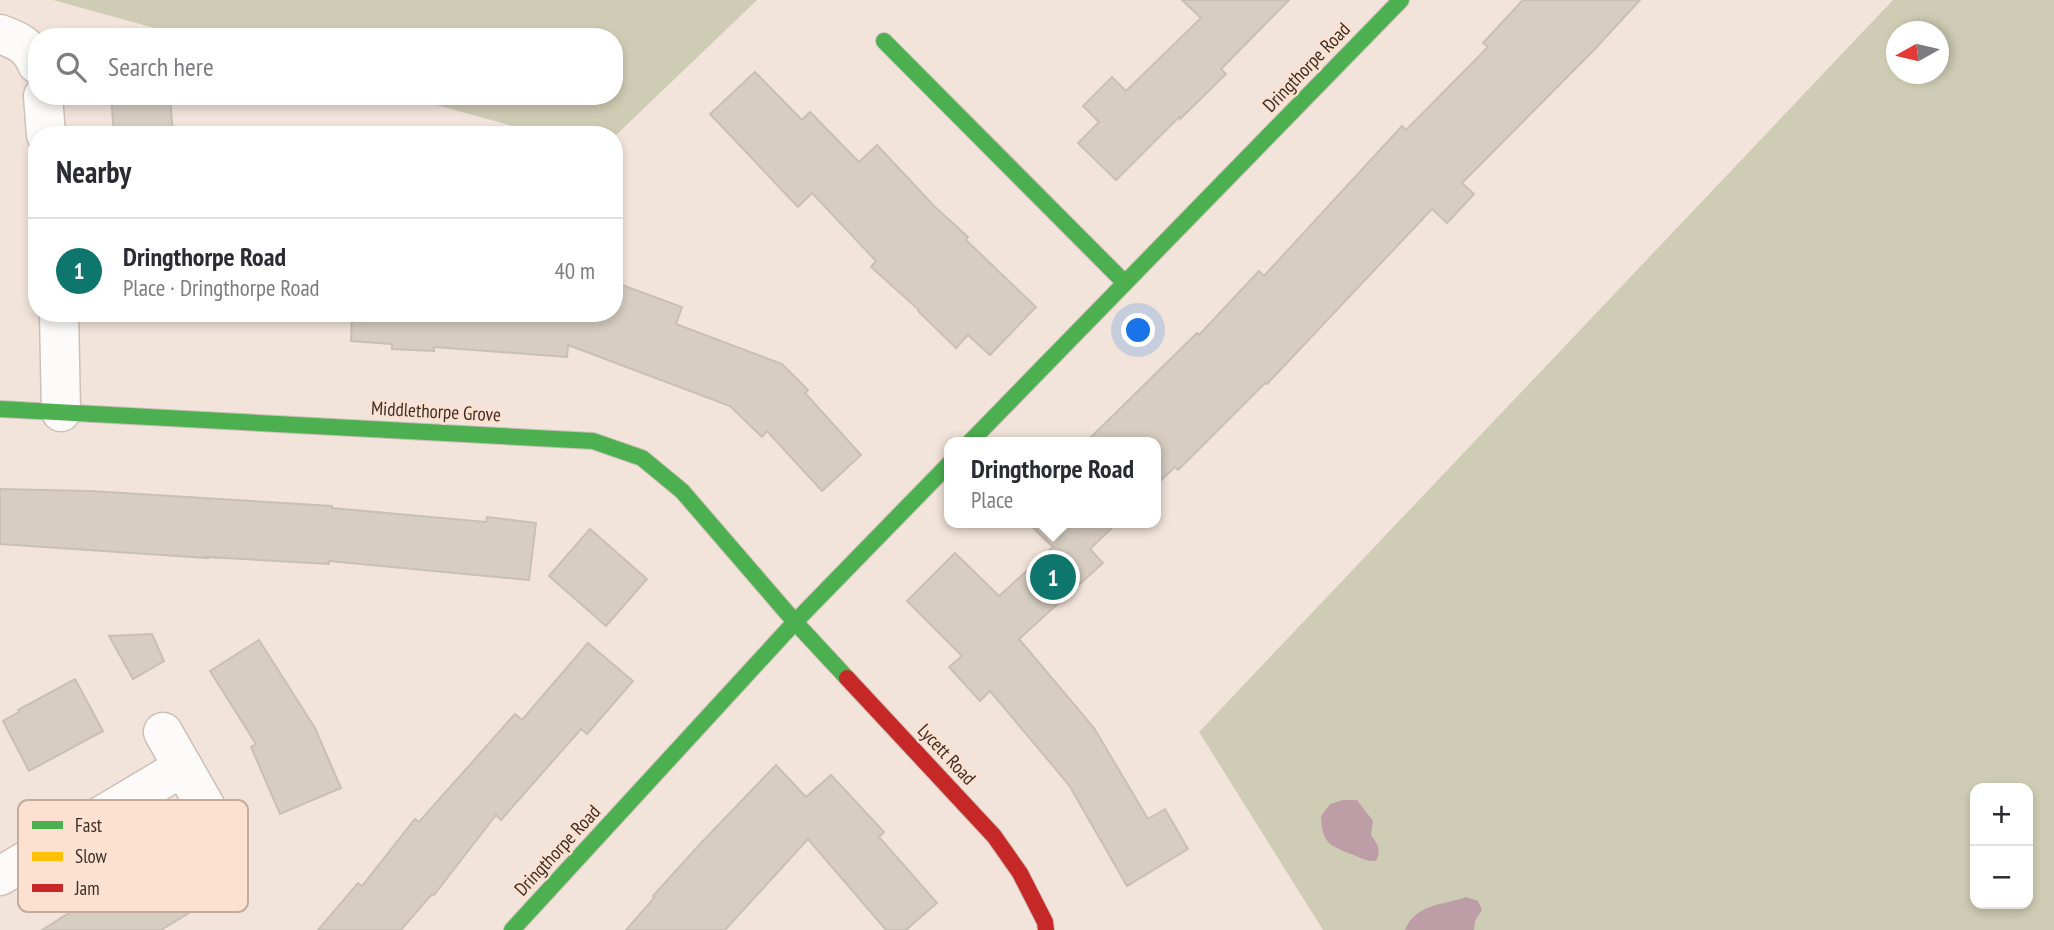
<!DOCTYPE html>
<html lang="en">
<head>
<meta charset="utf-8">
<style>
	:root { --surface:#fff; --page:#f7f7f7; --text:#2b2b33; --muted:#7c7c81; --line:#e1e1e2; --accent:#0f766e }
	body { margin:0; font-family:"PT Sans Narrow",sans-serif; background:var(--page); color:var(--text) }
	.controls { position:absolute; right:21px; bottom:21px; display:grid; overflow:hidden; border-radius:14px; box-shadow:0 4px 10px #0003 }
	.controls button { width:63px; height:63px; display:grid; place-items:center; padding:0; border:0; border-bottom:2px solid var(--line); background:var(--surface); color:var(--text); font:35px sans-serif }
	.compass { position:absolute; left:1886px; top:21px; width:63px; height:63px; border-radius:50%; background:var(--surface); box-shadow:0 4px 10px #0003; rotate:262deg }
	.you { position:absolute; left:1139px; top:331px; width:24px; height:24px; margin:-18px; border:5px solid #fff; border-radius:50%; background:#1a73e8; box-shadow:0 0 0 10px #1a73e833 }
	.badge { display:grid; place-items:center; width:46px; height:46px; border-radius:50%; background:var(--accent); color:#fff; font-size:23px; font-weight:700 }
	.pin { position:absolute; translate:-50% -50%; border:4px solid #fff; box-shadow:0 2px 7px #0006 }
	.popup { position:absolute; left:944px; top:437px; width:217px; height:91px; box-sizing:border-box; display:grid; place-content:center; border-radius:14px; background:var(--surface); filter:drop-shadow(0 2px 5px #0005); font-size:23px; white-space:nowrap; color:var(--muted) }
	.popup b { font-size:26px; color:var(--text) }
	.popup::after { content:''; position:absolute; left:50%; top:100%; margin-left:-14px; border:14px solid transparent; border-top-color:var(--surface) }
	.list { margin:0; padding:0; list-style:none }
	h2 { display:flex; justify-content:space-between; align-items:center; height:91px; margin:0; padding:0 28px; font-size:30px }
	h2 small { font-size:23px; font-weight:400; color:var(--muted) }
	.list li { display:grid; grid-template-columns:46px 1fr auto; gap:21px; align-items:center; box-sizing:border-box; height:105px; padding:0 28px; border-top:2px solid var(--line) }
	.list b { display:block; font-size:26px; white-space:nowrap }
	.list p { margin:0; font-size:23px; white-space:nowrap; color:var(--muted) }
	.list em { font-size:23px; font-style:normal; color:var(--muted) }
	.icon { flex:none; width:38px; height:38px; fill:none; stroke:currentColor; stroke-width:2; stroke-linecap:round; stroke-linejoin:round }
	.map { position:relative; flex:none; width:2054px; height:930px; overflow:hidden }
	.search { position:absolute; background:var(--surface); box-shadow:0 4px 10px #0003; left:28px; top:28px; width:595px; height:77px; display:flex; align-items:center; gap:18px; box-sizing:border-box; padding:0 24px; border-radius:28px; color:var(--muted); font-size:26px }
	.panel { position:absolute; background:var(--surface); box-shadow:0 4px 10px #0003; left:28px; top:126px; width:595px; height:196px; border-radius:28px }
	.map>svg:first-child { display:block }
	.green { fill:#cfccb5; fill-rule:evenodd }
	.water { fill:#bd9da6 }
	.building { fill:#d7cdc1; stroke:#c9c0b5; stroke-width:2 }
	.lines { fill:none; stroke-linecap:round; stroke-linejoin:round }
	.street-casing { stroke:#cdc0b8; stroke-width:41 }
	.fast-casing { stroke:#cdc0b8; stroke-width:18 }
	.jam-casing { stroke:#cdc0b8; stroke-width:18 }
	.street { stroke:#fdfbf9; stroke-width:38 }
	.fast { stroke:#4caf50; stroke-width:16 }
	.jam { stroke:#c62828; stroke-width:16 }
	.labels { text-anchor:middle; stroke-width:5; stroke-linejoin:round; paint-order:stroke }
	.street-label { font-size:19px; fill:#3b2e26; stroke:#fde1d0 }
	.key { fill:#fde1d0; stroke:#c3ab9d; stroke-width:2 }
	.key-label { font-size:19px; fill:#3b2e26 }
</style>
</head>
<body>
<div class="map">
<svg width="2054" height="930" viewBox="0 0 2054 930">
	<rect width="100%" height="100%" fill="#f2e4da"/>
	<g class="green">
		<polygon points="53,0 757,0 614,137 614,135 545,135 404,96 614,96 614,37 187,37"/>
		<path d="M1893 0H2054V930H1323L1199 732ZM1896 32H1938V74H1896ZM1975 788H2028V904H1975Z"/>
	</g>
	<g class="water">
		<path d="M1343 800H1357L1373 821 1371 835C1377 843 1382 850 1376 861 1366 861 1363 859 1354 855 1330 846 1322 844 1321 816L1330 804Z"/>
		<path d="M1466 897 1478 901 1482 910 1475 921 1474 930H1405C1415 904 1443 905 1466 897Z"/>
	</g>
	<g class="building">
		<polygon points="1182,0 1289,0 1221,69 1226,74 1180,119 1179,117 1116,180 1078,143 1099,122 1083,106 1112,77 1126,91 1201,18"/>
		<polygon points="1523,0 1640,0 1594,50 1462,183 1474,194 1447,223 1432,209 1267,384 1265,383 1178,470 1175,467 1156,485 1156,442 1086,442 1197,333 1199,335 1259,271 1264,276 1402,126 1406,130 1488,47 1483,43"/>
		<polygon points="755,72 802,120 810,112 859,162 877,145 935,207 968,237 966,240 1036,307 990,355 968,335 956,348 918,311 919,310 871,267 876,261 812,193 798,207 710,114"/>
		<polygon points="111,96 170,96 173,135 114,135"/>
		<polygon points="614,282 682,307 676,324 782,364 808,390 805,393 861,455 822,491 767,431 762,437 730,406 568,345 567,357 434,347 434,351 392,349 392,344 351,341 352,313 614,313"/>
		<polygon points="0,489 90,491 332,506 332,508 486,522 487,517 536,523 529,580 329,561 329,564 206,557 207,558 0,544"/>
		<polygon points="1028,523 1117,523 1090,549 1103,563 1019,639 1094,728 1148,819 1165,809 1188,849 1127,886 1069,785 990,691 980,701 949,667 962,656 907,601 955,553 999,596 1053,547"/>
		<polygon points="590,529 647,579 606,626 549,576"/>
		<polygon points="152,634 164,661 133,679 109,636"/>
		<polygon points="259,640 315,728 341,788 280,814 251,747 256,744 210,671"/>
		<polygon points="588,643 633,681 587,734 581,729 501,820 496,815 434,895 432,894 401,930 318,930 358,883 362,886 415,819 419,822 515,714 522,720"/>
		<polygon points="75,679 103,731 29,771 3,721 19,712 18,710"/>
		<polygon points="776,765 806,797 831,775 884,832 879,837 937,903 906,930 886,930 808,839 725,930 626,930 655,897 653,896 701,843"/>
		<polygon points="177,843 210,900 161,930 42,930 88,901 86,898"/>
	</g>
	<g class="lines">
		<defs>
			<g id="street">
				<path d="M0 34C17 40 30 46 37 64"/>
				<polyline points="43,96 46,135"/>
				<polyline points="59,313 61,412"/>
				<polyline points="163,732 207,809"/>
				<polyline points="0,876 183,767"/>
			</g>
			<g id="fast">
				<polyline points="884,41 1125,283"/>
				<polyline points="0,409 593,441 642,458 682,491 795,622 847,678"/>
				<polyline points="970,442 1401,0"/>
				<polyline points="512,930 795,622 950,463"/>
			</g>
			<polyline id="jam" points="847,678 994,836 1020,873 1045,922 1046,930"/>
		</defs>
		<use href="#street" class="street-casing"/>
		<use href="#fast" class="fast-casing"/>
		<use href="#jam" class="jam-casing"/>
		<use href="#street" class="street"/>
		<use href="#fast" class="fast"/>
		<use href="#jam" class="jam"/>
	</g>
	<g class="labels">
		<g class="street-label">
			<text transform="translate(1306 67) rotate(-46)" y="7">Dringthorpe Road</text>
			<text transform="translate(436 411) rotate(3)" y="7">Middlethorpe Grove</text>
			<text transform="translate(947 754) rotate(47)" y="7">Lycett Road</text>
			<text transform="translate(557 850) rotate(-47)" y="7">Dringthorpe Road</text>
		</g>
	</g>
	<rect x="18" y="800" width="230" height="112" rx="10" class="key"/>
	<rect x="32" y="821" width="31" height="8" fill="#4caf50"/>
	<rect x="32" y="852" width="31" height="9" fill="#ffc107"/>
	<rect x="32" y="884" width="31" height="8" fill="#c62828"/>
	<g class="key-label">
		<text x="75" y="832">Fast</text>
		<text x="75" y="863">Slow</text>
		<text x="75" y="895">Jam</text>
	</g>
</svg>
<div class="controls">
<button>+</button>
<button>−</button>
</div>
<svg class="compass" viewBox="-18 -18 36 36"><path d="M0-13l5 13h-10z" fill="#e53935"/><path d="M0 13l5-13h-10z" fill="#7c7c81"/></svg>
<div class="you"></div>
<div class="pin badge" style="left:1053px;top:577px">1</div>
<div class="popup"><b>Dringthorpe Road</b>Place</div>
<div class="search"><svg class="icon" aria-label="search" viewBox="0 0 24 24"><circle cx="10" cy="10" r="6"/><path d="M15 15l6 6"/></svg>Search here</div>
<section class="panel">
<h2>Nearby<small></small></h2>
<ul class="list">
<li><span class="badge">1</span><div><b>Dringthorpe Road</b><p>Place · Dringthorpe Road</p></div><em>40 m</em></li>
</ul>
</section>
</div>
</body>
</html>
